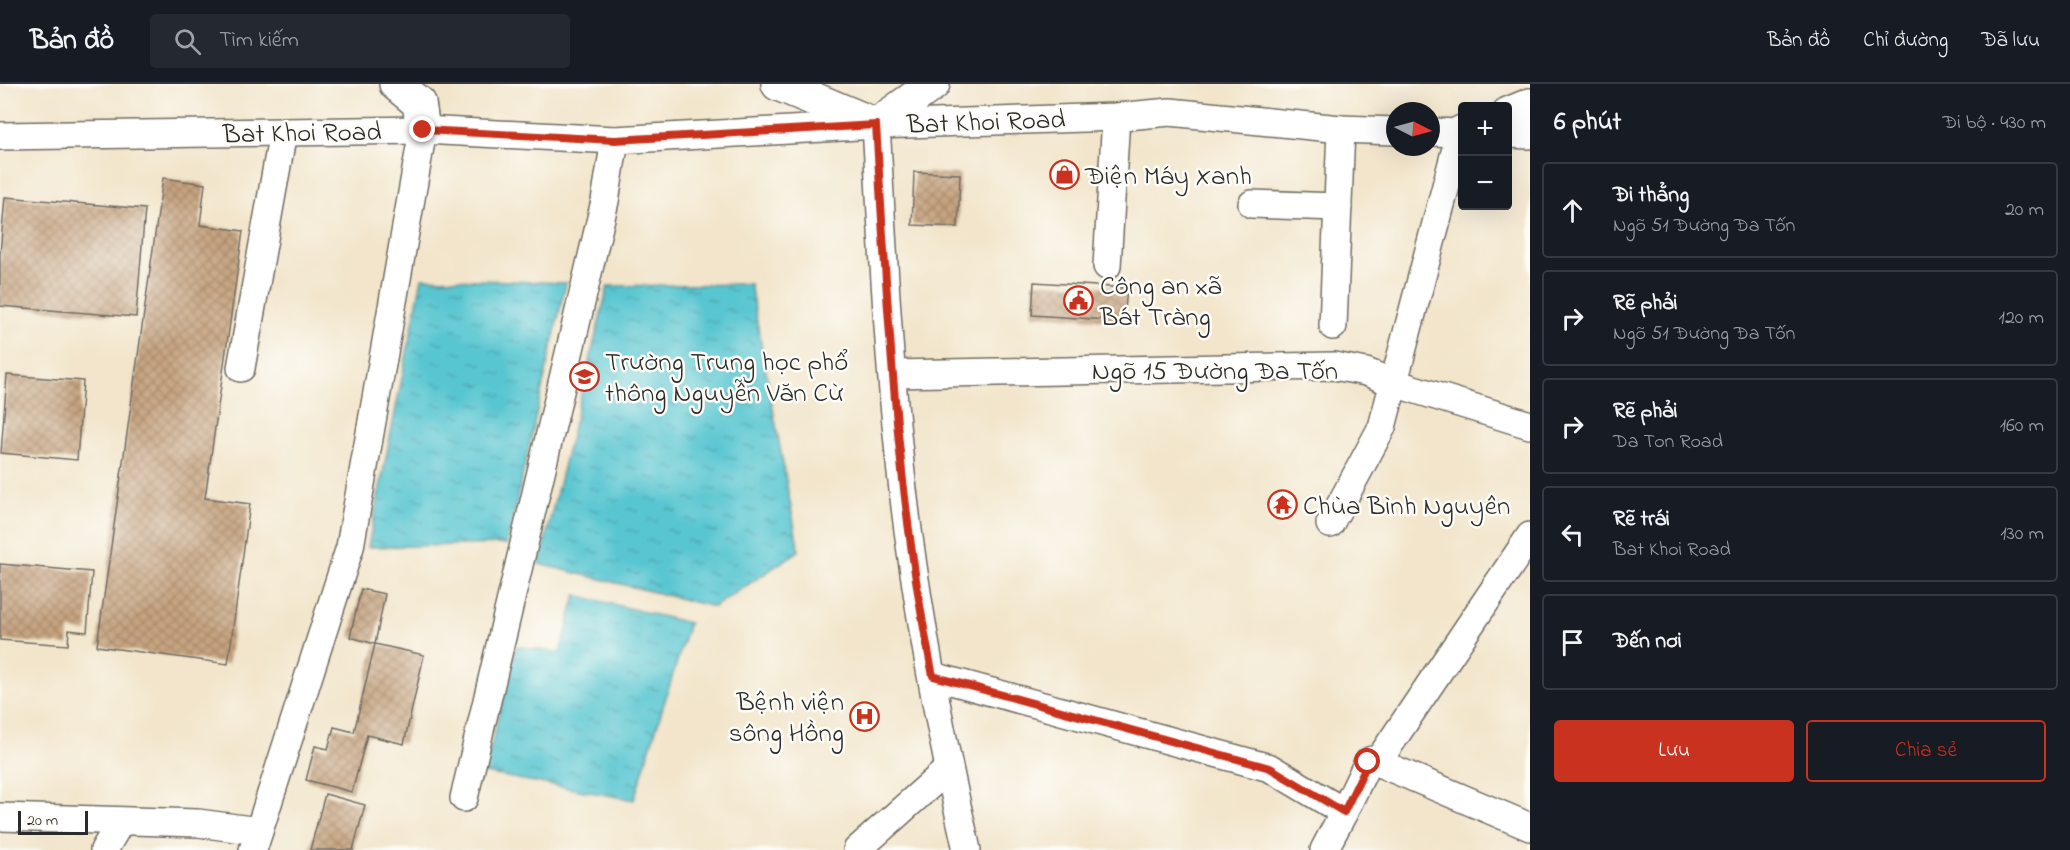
<!DOCTYPE html>
<html lang="vi">
<head>
<meta charset="utf-8">
<style>
	:root { --surface:#171b24; --page:#242831; --text:#f1f3f6; --muted:#9ea1a6; --line:#363941; --accent:#c8321e }
	body { margin:0; font-family:"Indie Flower",sans-serif; background:var(--page); color:var(--text) }
	.controls { position:absolute; right:18px; top:18px; display:grid; overflow:hidden; border-radius:6px; box-shadow:0 6px 24px #0002 }
	.controls button { width:54px; height:54px; display:grid; place-items:center; padding:0; border:0; border-bottom:2px solid var(--line); background:var(--surface); color:var(--text); font:30px sans-serif }
	.compass { position:absolute; left:1386px; top:18px; width:54px; height:54px; border-radius:50%; background:var(--surface); box-shadow:0 6px 24px #0002; rotate:96deg }
	.scale { position:absolute; left:18px; bottom:15px; width:70px; box-sizing:border-box; padding-left:6px; border:3px solid #2b2b2b; border-top:0; font-size:16px; line-height:21px; white-space:nowrap; color:#2b2b2b; -webkit-text-stroke:4px #fdfcf7; paint-order:stroke }
	.stop { position:absolute; width:18px; height:18px; margin:-14px; border:4px solid #c8321e; border-radius:50%; background:#fff }
	.stop.end { background:#c8321e; border-color:#fff; box-shadow:0 2px 6px #0008 }
	.list { margin:0; padding:0; list-style:none }
	h2 { display:flex; justify-content:space-between; align-items:center; height:78px; margin:0; padding:0 24px; font-size:26px }
	h2 small { font-size:20px; font-weight:400; color:var(--muted) }
	.list li { display:grid; grid-template-columns:39px 1fr auto; gap:18px; align-items:center; box-sizing:border-box; height:96px; margin:0 12px 12px; padding:0 12px; border:2px solid var(--line); border-radius:6px }
	.list b { display:block; font-size:22px; white-space:nowrap }
	.list p { margin:0; font-size:20px; white-space:nowrap; color:var(--muted) }
	.list em { font-size:20px; font-style:normal; color:var(--muted) }
	.actions { display:flex; gap:12px; padding:18px 24px }
	.actions a { flex:1; padding:14px 0; border:2px solid var(--accent); border-radius:6px; text-align:center; font-size:21px; color:var(--accent) }
	.actions .main { background:var(--accent); color:#fff }
	.icon { flex:none; width:33px; height:33px; fill:none; stroke:currentColor; stroke-width:2; stroke-linecap:round; stroke-linejoin:round }
	.map { position:relative; flex:none; width:1530px; height:766px; overflow:hidden }
	header { display:flex; align-items:center; gap:36px; box-sizing:border-box; height:84px; padding:0 30px; background:var(--surface); border-bottom:2px solid var(--line) }
	header strong { font-size:28px }
	nav { display:flex; gap:33px; margin-inline-start:auto; font-size:21px }
	.search { width:420px; height:54px; background:var(--page); display:flex; align-items:center; gap:15px; box-sizing:border-box; padding:0 21px; border-radius:6px; color:var(--muted); font-size:22px }
	main { display:flex }
	aside { flex:1; background:var(--surface) }
	.map>svg:first-child { display:block }
	.water { fill:url(#water-ripples); stroke:#42787e; stroke-width:1.5 }
	.building { fill:url(#building-cross-hatch) }
	.lines { fill:none; stroke-linecap:round; stroke-linejoin:round }
	.minor-casing { stroke:#716c63; stroke-width:30 }
	.major-casing { stroke:#716c63; stroke-width:36 }
	.minor { stroke:#fff; stroke-width:27 }
	.major { stroke:#fff; stroke-width:33 }
	.route { stroke:#c8321e; stroke-width:8 }
	.labels { text-anchor:middle; stroke-width:5; stroke-linejoin:round; paint-order:stroke }
	.street-label { font-size:27px; fill:#2b2b2b; stroke:#fdfcf7 }
	.poi-label { font-size:27px; fill:#2b2b2b; stroke:#fdfcf7; text-anchor:start }
</style>
</head>
<body>
<header>
<strong>Bản đồ</strong>
<div class="search"><svg class="icon" aria-label="search" viewBox="0 0 24 24"><circle cx="10" cy="10" r="6"/><path d="M15 15l6 6"/></svg>Tìm kiếm</div>
<nav><a>Bản đồ</a><a>Chỉ đường</a><a>Đã lưu</a></nav>
</header>
<main>
<div class="map">
<svg width="1530" height="766" viewBox="0 0 1530 766">
	<defs>
		<pattern id="water-ripples" width="26" height="14" patternUnits="userSpaceOnUse" patternTransform="scale(1.5)"><rect width="26" height="14" fill="#59c6d1"/><path d="M2 4q2-2 4 0t4 0M15 11q2-2 4 0t4 0" fill="none" stroke="#4aa1aa"/></pattern>
		<pattern id="building-cross-hatch" width="8" height="8" patternUnits="userSpaceOnUse" patternTransform="scale(1.5)"><rect width="8" height="8" fill="#c7a480"/><path d="M0 0l8 8M0 8l8-8" fill="none" stroke="#a28669"/></pattern>
	</defs>
	<rect width="100%" height="100%" fill="#fdfcf7"/>
	<filter id="ink" filterUnits="userSpaceOnUse"><feTurbulence type="fractalNoise" baseFrequency=".0167" numOctaves="2"/><feDisplacementMap in="SourceGraphic" scale="12" xChannelSelector="R" yChannelSelector="G"/><feConvolveMatrix kernelMatrix="1 2 1 2 8 2 1 2 1" color-interpolation-filters="sRGB"/></filter>
	<filter id="wash" filterUnits="userSpaceOnUse"><feTurbulence type="fractalNoise" baseFrequency=".008" numOctaves="4" result="noise"/><feDisplacementMap in="SourceGraphic" scale="24" xChannelSelector="R" yChannelSelector="G"/><feGaussianBlur stdDeviation="1.35" result="paint"/><feColorMatrix in="noise" values="0 0 0 0 0 0 0 0 0 0 0 0 0 0 0 0 0 1.4 0 .05"/><feComposite in="paint" operator="in"/></filter>
	<g filter="url(#wash)">
		<rect width="100%" height="100%" fill="#f2e5cb"/>
		<g class="water">
			<polygon points="422,194 566,199 507,460 368,463"/>
			<polygon points="750,200 799,467 714,523 539,480 608,202"/>
			<polygon points="576,511 689,539 634,716 484,689 516,562 560,569"/>
		</g>
		<g id="blocks">
			<g class="building">
				<polygon points="914,88 960,90 958,143 912,141"/>
				<polygon points="163,94 205,100 200,141 243,147 205,414 250,420 228,580 97,562"/>
				<polygon points="5,113 145,125 136,233 0,222 0,170"/>
				<polygon points="1034,198 1127,204 1124,237 1032,231"/>
				<polygon points="7,291 83,297 77,376 1,369"/>
				<polygon points="0,480 92,488 87,548 69,546 68,561 0,556"/>
				<polygon points="361,505 385,510 375,560 350,553"/>
				<polygon points="375,560 424,571 404,660 367,651 352,708 306,696 315,662 328,665 334,643 354,648"/>
				<polygon points="325,710 365,721 353,766 310,766"/>
			</g>
		</g>
	</g>
	<g filter="url(#ink)">
		<use href="#blocks" fill-opacity="0" stroke="#716c63" stroke-width="1.5"/>
		<g class="lines">
			<defs>
				<g id="minor">
					<path d="M876 41C882 141 886 241 896 340 909 483 935 626 967 766"/>
					<polyline points="1431,48 1462,49"/>
					<polyline points="1508,50 1530,51"/>
					<polyline points="0,52 423,46 615,56 876,41 1116,33 1170,28 1341,45 1395,47"/>
					<polyline points="1252,120 1338,123"/>
					<polyline points="1107,182 1116,33"/>
					<polyline points="1333,242 1341,45"/>
					<polyline points="241,284 283,48"/>
					<polyline points="892,290 1334,282 1366,288 1394,299 1530,341"/>
					<polyline points="1330,440 1382,343 1460,49"/>
					<polyline points="933,592 1270,684 1344,728 1368,678 1372,676 1530,743"/>
					<polyline points="1379,676 1530,452"/>
					<polyline points="464,714 605,117 615,56"/>
					<polyline points="0,733 198,739 259,747"/>
					<polyline points="104,766 121,737"/>
					<polyline points="253,766 350,463 423,46"/>
					<polyline points="857,766 948,685"/>
					<polyline points="1324,766 1344,728"/>
				</g>
				<g id="major">
					<polyline points="396,0 419,19 423,46"/>
					<polyline points="778,0 876,41 933,0"/>
					<polyline points="1508,30 1530,21"/>
					<polyline points="1460,49 1462,48"/>
				</g>
			</defs>
			<use href="#minor" class="minor-casing"/>
			<use href="#major" class="major-casing"/>
			<use href="#minor" class="minor"/>
			<use href="#major" class="major"/>
		</g>
	</g>
	<g class="lines" filter="url(#ink)">
		<path class="route" d="M423 46 615 56 876 41C888 225 896 411 933 592L1270 684 1344 728 1368 678"/>
	</g>
	<defs>
		<symbol id="shop-ring" viewBox="-11 -11 22 22"><circle r="9.5" fill="#fdfcf7" stroke="#c8321e" stroke-width="1.5"/><path d="M-5-2.5h2.3a2.7 3.5 0 0 1 5.4 0H5L5.5 6h-11ZM-1.5-2.5h3a1.5 2.3 0 0 0-3 0Z" fill="#c8321e"/></symbol>
		<symbol id="civic-ring" viewBox="-11 -11 22 22"><circle r="9.5" fill="#fdfcf7" stroke="#c8321e" stroke-width="1.5"/><path d="M-.6-6.5H3V-4.5H.6V-3L4-1V1h2V6H-6V1h2V-1L-.6-3ZM-1.2 2.5V6h2.4V2.5Z" fill="#c8321e"/></symbol>
		<symbol id="school-ring" viewBox="-11 -11 22 22"><circle r="9.5" fill="#fdfcf7" stroke="#c8321e" stroke-width="1.5"/><path d="M0-5L7-2L0 1L-7-2ZM-4 1L0 2.5L4 1V4Q0 6-4 4Z" fill="#c8321e"/></symbol>
		<symbol id="temple-ring" viewBox="-11 -11 22 22"><circle r="9.5" fill="#fdfcf7" stroke="#c8321e" stroke-width="1.5"/><path d="M0-6L5-2H3V0L6.5 2.5H4V6H1.5V3h-3V6H-4V2.5H-6.5L-3 0V-2H-5Z" fill="#c8321e"/></symbol>
		<symbol id="hospital-ring" viewBox="-11 -11 22 22"><circle r="9.5" fill="#fdfcf7" stroke="#c8321e" stroke-width="1.5"/><path d="M-5-5h3v3.5h4V-5h3V5h-3V1.5h-4V5h-3Z" fill="#c8321e"/></symbol>
	</defs>
	<g fill-rule="evenodd">
		<use href="#shop-ring" x="1048" y="74" width="33" height="33"/>
		<use href="#civic-ring" x="1062" y="200" width="33" height="33"/>
		<use href="#school-ring" x="568" y="276" width="33" height="33"/>
		<use href="#temple-ring" x="1266" y="404" width="33" height="33"/>
		<use href="#hospital-ring" x="848" y="616" width="33" height="33"/>
	</g>
	<g class="labels">
		<g class="street-label">
			<text transform="translate(986 37) rotate(-2)" y="9">Bat Khoi Road</text>
			<text transform="translate(302 48) rotate(-1)" y="9">Bat Khoi Road</text>
			<text x="1215" y="295">Ngõ 15 Đường Đa Tốn</text>
		</g>
		<g class="poi-label">
			<text x="1085" y="100">Điện Máy Xanh</text>
			<text x="1100" y="210">Công an xã<tspan x="1100" dy="31">Bát Tràng</tspan></text>
			<text x="605" y="286">Trường Trung học phổ<tspan x="605" dy="31">thông Nguyễn Văn Cừ</tspan></text>
			<text x="1303" y="430">Chùa Bình Nguyên</text>
			<text x="844" y="626" text-anchor="end">Bệnh viện<tspan x="844" dy="31">sông Hồng</tspan></text>
		</g>
	</g>
</svg>
<div class="controls">
<button>+</button>
<button>−</button>
</div>
<svg class="compass" viewBox="-18 -18 36 36"><path d="M0-13l5 13h-10z" fill="#e53935"/><path d="M0 13l5-13h-10z" fill="#9ea1a6"/></svg>
<div class="scale">20 m</div>
<div class="stop" style="left:1368px;top:678px"></div>
<div class="stop end" style="left:423px;top:46px"></div>
</div>
<aside>
<h2>6 phút<small>Đi bộ · 430 m</small></h2>
<ul class="list">
<li><svg class="icon" aria-label="ahead" viewBox="0 0 24 24"><path d="M12 20V5M6 11l6-6 6 6"/></svg><div><b>Đi thẳng</b><p>Ngõ 51 Đường Đa Tốn</p></div><em>20 m</em></li>
<li><svg class="icon" aria-label="right" viewBox="0 0 24 24"><path d="M7 20v-9h11M14 6l5 5-5 5"/></svg><div><b>Rẽ phải</b><p>Ngõ 51 Đường Đa Tốn</p></div><em>120 m</em></li>
<li><svg class="icon" aria-label="right" viewBox="0 0 24 24"><path d="M7 20v-9h11M14 6l5 5-5 5"/></svg><div><b>Rẽ phải</b><p>Da Ton Road</p></div><em>160 m</em></li>
<li><svg class="icon" aria-label="left" viewBox="0 0 24 24"><path d="M17 20v-9H6M10 6l-5 5 5 5"/></svg><div><b>Rẽ trái</b><p>Bat Khoi Road</p></div><em>130 m</em></li>
<li><svg class="icon" aria-label="arrive" viewBox="0 0 24 24"><path d="M6 21V4h12l-3 4 3 4H6"/></svg><div><b>Đến nơi</b></div></li>
</ul>
<div class="actions"><a class="main">Lưu</a><a>Chia sẻ</a></div>
</aside>
</main>
</body>
</html>
